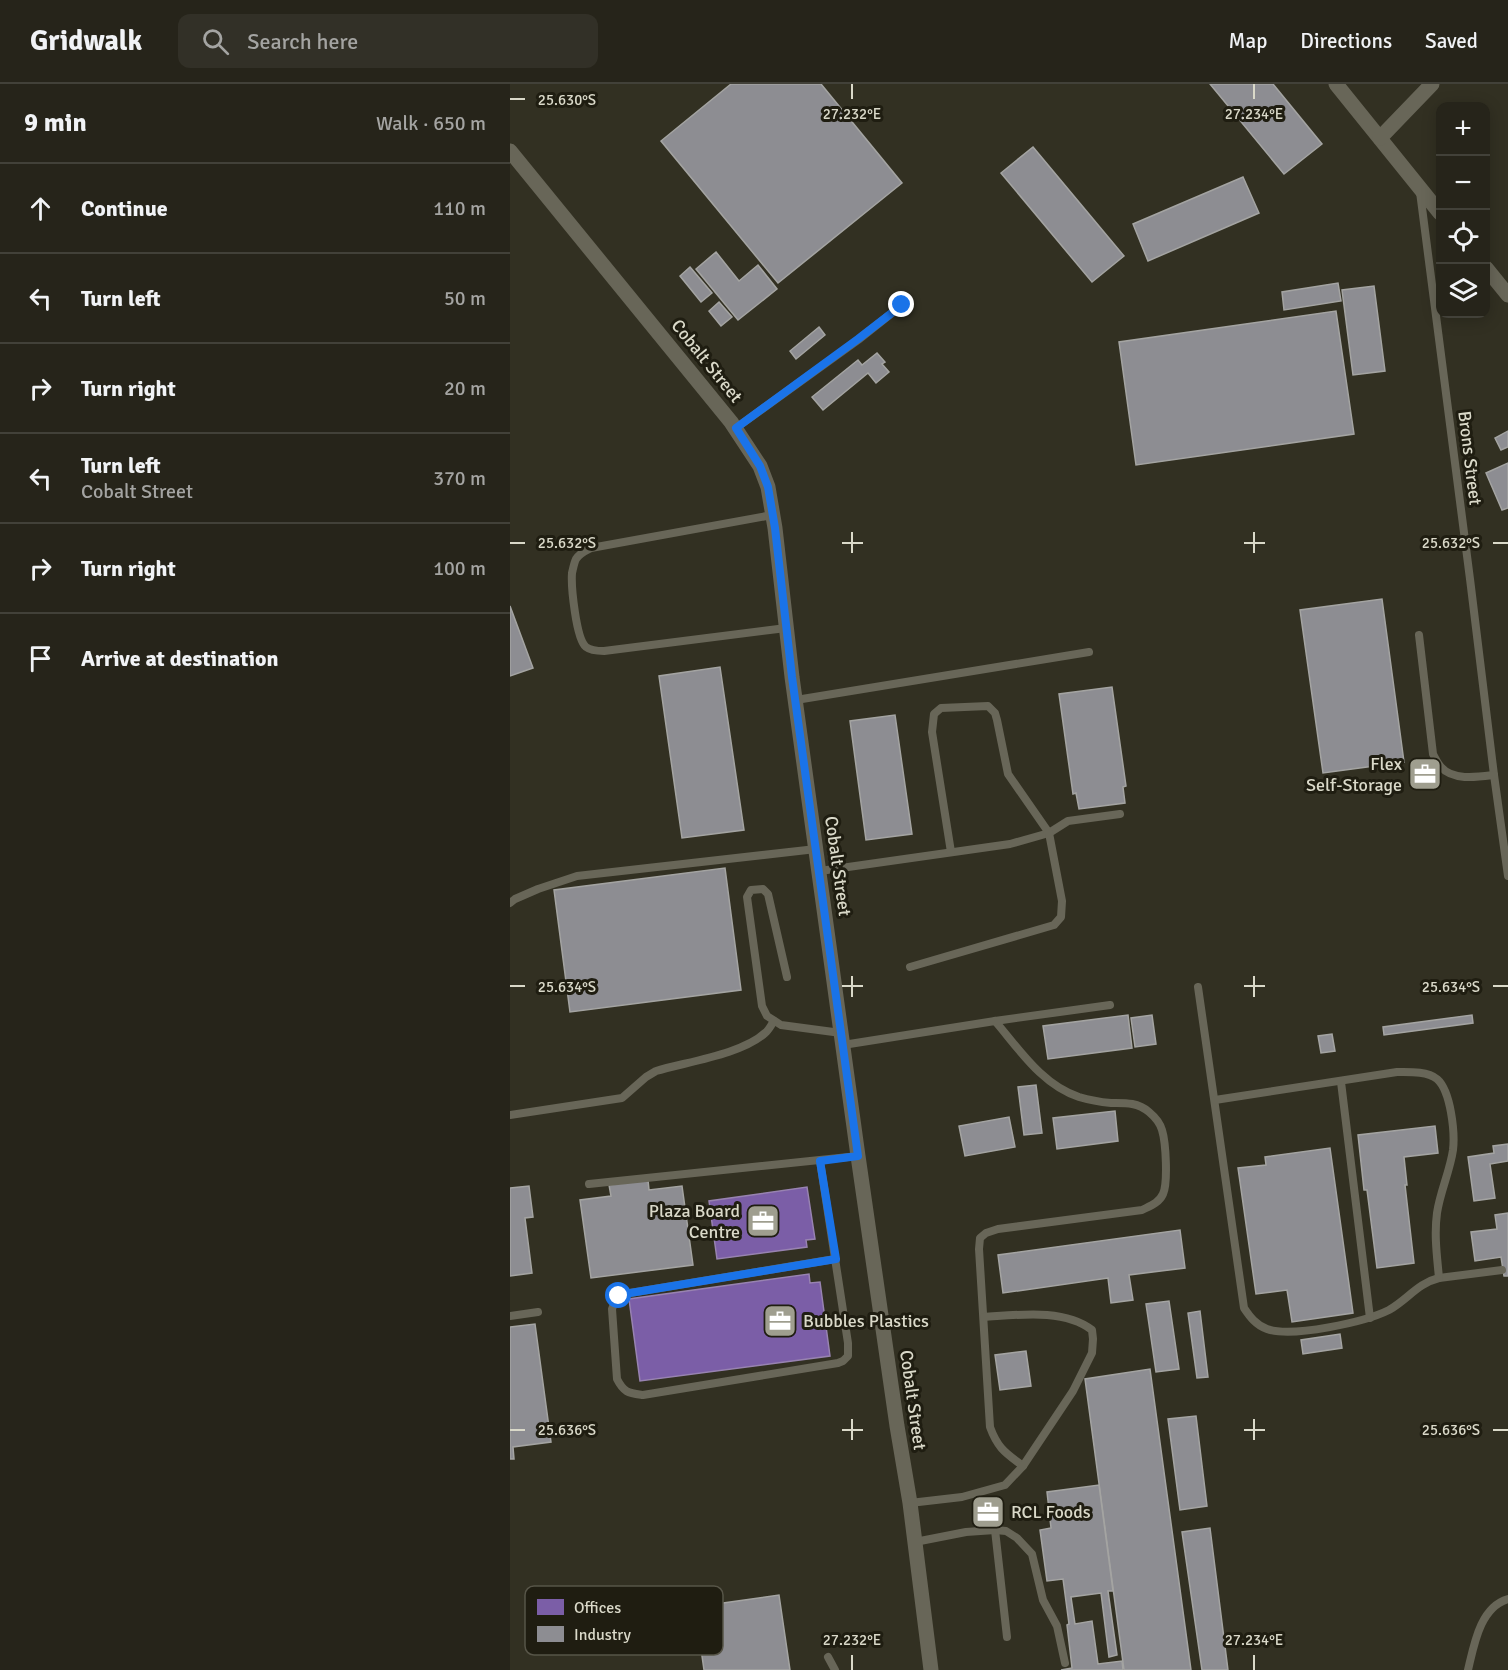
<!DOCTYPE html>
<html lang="en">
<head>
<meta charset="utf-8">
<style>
	:root { --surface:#26241a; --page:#323027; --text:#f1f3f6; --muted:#a4a4a2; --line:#424139 }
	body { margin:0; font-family:Signika,sans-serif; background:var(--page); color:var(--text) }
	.controls { position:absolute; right:18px; top:18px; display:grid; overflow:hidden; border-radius:12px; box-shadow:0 3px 15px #0003 }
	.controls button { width:54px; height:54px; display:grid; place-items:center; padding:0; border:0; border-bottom:2px solid var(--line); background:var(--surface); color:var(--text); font:30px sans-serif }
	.stop { position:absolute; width:18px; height:18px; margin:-14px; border:4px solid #1a73e8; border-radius:50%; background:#fff }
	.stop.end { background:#1a73e8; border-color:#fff; box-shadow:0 2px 6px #0008 }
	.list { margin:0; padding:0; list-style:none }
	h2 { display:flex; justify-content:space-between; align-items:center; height:78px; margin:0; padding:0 24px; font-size:26px }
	h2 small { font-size:20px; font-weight:400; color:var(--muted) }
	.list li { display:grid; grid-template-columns:39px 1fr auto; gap:18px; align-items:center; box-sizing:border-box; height:90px; padding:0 24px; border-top:2px solid var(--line) }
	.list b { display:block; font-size:22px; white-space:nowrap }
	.list p { margin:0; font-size:20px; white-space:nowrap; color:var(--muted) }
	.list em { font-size:20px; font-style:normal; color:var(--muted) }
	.icon { flex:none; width:33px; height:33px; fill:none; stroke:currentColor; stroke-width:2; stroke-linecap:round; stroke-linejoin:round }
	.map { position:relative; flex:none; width:998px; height:1586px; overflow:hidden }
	header { display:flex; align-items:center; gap:36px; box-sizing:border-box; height:84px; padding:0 30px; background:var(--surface); border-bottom:2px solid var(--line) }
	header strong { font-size:28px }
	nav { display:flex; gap:33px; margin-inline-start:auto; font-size:21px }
	.search { width:420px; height:54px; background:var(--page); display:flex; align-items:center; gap:15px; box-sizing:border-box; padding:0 21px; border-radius:12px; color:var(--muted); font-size:22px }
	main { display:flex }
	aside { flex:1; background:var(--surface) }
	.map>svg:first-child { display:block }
	.offices { fill:#7b5ea7; stroke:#9883b1; stroke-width:1.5 }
	.industry { fill:#8d8d92; stroke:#a4a4a2; stroke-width:1.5 }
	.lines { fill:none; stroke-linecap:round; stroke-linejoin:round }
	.service { stroke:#686658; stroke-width:8 }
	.minor { stroke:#686658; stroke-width:15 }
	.route { stroke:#1a73e8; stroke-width:8 }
	.ticks { fill:none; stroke:#dad9c9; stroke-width:2 }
	.labels { text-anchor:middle; stroke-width:6; stroke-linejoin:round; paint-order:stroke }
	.street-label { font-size:18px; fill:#dad9c9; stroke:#1f1d11 }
	.poi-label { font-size:18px; fill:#dad9c9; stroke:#1f1d11; text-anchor:end }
	.key { fill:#1f1d11; stroke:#575548; stroke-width:1.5 }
	.key-label { font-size:16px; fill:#dad9c9 }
	.ticks-label { font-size:15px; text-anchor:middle; fill:#dad9c9; stroke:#1f1d11; stroke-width:6; stroke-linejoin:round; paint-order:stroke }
</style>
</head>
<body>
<header>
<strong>Gridwalk</strong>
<div class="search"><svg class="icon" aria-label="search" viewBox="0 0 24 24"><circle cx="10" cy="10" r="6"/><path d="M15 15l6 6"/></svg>Search here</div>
<nav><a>Map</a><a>Directions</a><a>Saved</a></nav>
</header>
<main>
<aside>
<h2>9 min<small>Walk · 650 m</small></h2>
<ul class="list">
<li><svg class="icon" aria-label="ahead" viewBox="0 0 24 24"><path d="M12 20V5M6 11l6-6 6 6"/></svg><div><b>Continue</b></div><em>110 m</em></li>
<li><svg class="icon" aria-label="left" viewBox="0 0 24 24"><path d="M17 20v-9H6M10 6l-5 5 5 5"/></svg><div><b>Turn left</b></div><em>50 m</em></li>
<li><svg class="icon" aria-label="right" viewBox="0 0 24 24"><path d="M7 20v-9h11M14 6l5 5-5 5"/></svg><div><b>Turn right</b></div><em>20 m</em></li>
<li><svg class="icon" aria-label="left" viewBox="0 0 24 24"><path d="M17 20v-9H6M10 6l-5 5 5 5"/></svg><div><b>Turn left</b><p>Cobalt Street</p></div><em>370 m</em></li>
<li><svg class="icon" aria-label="right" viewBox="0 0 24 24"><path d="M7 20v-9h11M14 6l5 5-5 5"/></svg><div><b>Turn right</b></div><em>100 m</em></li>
<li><svg class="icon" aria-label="arrive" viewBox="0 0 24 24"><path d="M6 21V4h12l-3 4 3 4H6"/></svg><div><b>Arrive at destination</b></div></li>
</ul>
</aside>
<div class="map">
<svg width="998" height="1586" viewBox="0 0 998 1586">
	<rect width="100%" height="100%" fill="#323022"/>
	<g class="offices">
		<polygon points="297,1103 305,1155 296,1156 297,1163 207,1175 199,1117"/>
		<polygon points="299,1190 300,1199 310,1198 320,1272 130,1297 119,1215"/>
	</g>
	<g class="industry">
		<polygon points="221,0 311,0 392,99 268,199 151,57"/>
		<polygon points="700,0 763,0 812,60 774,90"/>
		<polygon points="523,63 614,172 582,198 491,89"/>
		<polygon points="733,93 749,129 638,177 623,140"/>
		<polygon points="206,168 229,197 248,181 267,205 228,236 186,185"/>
		<polygon points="180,183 202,209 191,218 170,192"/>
		<polygon points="828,199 831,217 774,226 772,208"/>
		<polygon points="864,202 875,287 843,291 832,206"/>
		<polygon points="209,218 222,233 211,242 199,227"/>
		<polygon points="826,227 844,350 626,381 609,258"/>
		<polygon points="309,243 315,251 286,275 280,267"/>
		<polygon points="367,269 375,278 372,280 379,288 366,299 358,289 313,326 302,313 348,276 352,281"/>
		<polygon points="998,347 998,363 991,366 985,354"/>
		<polygon points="998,379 998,424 992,426 976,389"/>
		<polygon points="872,515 894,678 813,689 790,526"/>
		<polygon points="0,522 23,584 0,592"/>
		<polygon points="210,583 234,746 172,754 149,592"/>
		<polygon points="602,603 616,702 613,703 615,719 569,725 566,709 563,710 549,610"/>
		<polygon points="385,631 402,750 356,756 340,637"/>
		<polygon points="215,784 231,906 60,928 44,806"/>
		<polygon points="618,931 622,964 538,975 533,942"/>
		<polygon points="642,931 646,960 625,963 621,934"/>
		<polygon points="962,931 963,939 874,951 873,943"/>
		<polygon points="822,950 825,967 811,969 808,952"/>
		<polygon points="526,1001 532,1049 514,1051 508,1003"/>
		<polygon points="605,1027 608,1057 547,1065 543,1034"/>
		<polygon points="499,1033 505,1063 455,1072 449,1042"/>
		<polygon points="925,1042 928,1069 894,1073 897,1101 895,1101 904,1179 867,1184 857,1106 854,1106 848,1051"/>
		<polygon points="998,1060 998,1077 980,1080 985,1114 964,1117 958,1073 984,1069 983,1062"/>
		<polygon points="820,1064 843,1229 782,1238 777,1206 746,1210 728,1084 756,1081 755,1073"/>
		<polygon points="138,1096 139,1106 172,1102 183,1181 81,1194 70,1116 101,1112 99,1101"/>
		<polygon points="19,1102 23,1133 15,1134 22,1189 0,1192 0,1104"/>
		<polygon points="998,1129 998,1192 994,1192 991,1173 965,1177 961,1148 987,1145 985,1131"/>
		<polygon points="670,1146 675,1184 619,1191 623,1216 601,1219 598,1194 493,1209 488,1171"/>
		<polygon points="659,1217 669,1285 646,1288 636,1220"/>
		<polygon points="690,1227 698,1293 687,1294 678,1229"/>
		<polygon points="25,1240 41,1358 3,1363 4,1375 0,1375 0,1243"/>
		<polygon points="830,1250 832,1264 793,1270 791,1256"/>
		<polygon points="516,1267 521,1302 490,1306 485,1271"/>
		<polygon points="640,1285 681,1586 614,1586 575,1295"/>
		<polygon points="686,1332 697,1422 670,1426 658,1335"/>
		<polygon points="589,1401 603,1507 598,1507 607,1571 599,1573 591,1509 561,1513 565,1540 582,1537 588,1580 612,1577 613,1586 551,1586 562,1584 557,1541 559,1540 553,1495 537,1497 530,1446 541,1444 537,1408"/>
		<polygon points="700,1444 718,1586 692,1586 672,1448"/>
		<polygon points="269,1511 280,1586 194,1586 185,1523"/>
	</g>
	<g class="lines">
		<g class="service">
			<polyline points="910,108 960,495 984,691 998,792"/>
			<polyline points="226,344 348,256 392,221"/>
			<path d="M262 431 81 464C75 467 70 469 66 475 64 479 63 485 62 489 61 502 66 555 76 563 81 567 88 567 94 567L276 544"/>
			<path d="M909 551 923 670C925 674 928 680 931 683 943 697 968 693 984 691"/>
			<polyline points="286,616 579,568"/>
			<polyline points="310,787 500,760 539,749 558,737 610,730"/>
			<polyline points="0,819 5,815 28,805 67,792 306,765"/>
			<polyline points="400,883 544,841 551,833 552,817 539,749 498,690 487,636 485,629 478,622 431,624 424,630 422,648 441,768"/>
			<polyline points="277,893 258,810 253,805 241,806 237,813 252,922 257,932 271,941 331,949"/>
			<path d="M688 903 734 1224C740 1233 746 1241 757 1245 782 1254 855 1238 879 1226 897 1216 908 1199 929 1194L992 1186"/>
			<path d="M485 937C509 965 532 1001 569 1013 579 1016 590 1018 601 1019 615 1019 627 1018 639 1028 645 1033 650 1039 652 1046 656 1059 658 1099 653 1110 649 1119 640 1122 632 1126L488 1145 476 1149 470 1154 469 1165 480 1343C488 1365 496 1369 513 1382"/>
			<polyline points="333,961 485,937 600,921"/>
			<polyline points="831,998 860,1234"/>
			<path d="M705 1016 887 988C899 988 917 987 927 995 941 1007 945 1049 943 1066 940 1087 930 1108 927 1129 924 1151 927 1172 929 1194"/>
			<path d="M0 1031 112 1014 136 993 146 987C176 978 233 970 255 949 259 946 261 941 264 937"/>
			<path d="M310 1077 338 1259V1272L333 1277 328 1279 133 1311C119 1309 114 1309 107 1295L102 1225C106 1214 110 1212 120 1209L325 1175"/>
			<polyline points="79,1100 348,1072"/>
			<polyline points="0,1232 28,1228"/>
			<path d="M400 1419 452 1413 495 1401 513 1382 563 1307 582 1269 583 1255 582 1246C554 1224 507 1231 474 1233"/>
			<polyline points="485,1446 497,1553"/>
			<polyline points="405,1458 456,1448 485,1446 496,1447 507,1454 522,1470 533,1516 547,1542 555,1579"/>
			<polyline points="318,1573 325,1586"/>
			<path d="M958 1586C964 1561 970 1523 998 1515"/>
		</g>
		<g class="minor">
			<polyline points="826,0 930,129"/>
			<polyline points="870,54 922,0"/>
			<polyline points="0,67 221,338 250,382 258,403 265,444 282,593 348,1072 387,1342 400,1419 421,1586"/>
			<polyline points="976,184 998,211"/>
		</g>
	</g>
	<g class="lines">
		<polyline class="route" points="109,1212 120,1209 326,1175 310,1077 348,1072 282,593 265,444 258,403 250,382 226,344 348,255 392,221"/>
	</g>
	<path class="ticks" d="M342 0V15M744 0V15M0 15H15M342 448V469M744 448V469M0 459H15M332 459H353M734 459H755M983 459H998M342 892V913M744 892V913M0 902H15M332 902H353M734 902H755M983 902H998M342 1335V1356M744 1335V1356M0 1346H15M332 1346H353M734 1346H755M983 1346H998M342 1571V1586M744 1571V1586"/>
	<defs>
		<symbol id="office-square" viewBox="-11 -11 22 22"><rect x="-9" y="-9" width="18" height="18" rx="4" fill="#9f9e8f" stroke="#1f1d11"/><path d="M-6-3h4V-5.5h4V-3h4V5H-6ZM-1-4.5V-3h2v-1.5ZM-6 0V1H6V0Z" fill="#fff"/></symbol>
	</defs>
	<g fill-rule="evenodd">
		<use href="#office-square" x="896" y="671" width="38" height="38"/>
		<use href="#office-square" x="234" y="1118" width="38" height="38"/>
		<use href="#office-square" x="251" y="1218" width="38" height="38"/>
		<use href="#office-square" x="459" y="1409" width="38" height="38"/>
	</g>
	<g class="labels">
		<g class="street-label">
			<text transform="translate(197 277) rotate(51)" y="6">Cobalt Street</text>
			<text transform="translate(960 374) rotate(83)" y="6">Brons Street</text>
			<text transform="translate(328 782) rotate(82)" y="6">Cobalt Street</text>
			<text transform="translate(403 1316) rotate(82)" y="6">Cobalt Street</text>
		</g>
		<g class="poi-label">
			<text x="892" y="686">Flex<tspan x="892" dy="21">Self-Storage</tspan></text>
			<text x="230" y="1133">Plaza Board<tspan x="230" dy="21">Centre</tspan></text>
			<text x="293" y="1243" text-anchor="start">Bubbles Plastics</text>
			<text x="501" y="1434" text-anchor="start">RCL Foods</text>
		</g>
	</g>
	<rect x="15" y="1502" width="198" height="69" rx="9" class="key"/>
	<rect x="27" y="1515" width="27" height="16" fill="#7b5ea7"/>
	<rect x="27" y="1542" width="27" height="16" fill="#8d8d92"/>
	<g class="key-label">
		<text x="64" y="1529">Offices</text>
		<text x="64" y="1556">Industry</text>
	</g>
	<g class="ticks-label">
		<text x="57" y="21">25.630°S</text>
		<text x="342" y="35">27.232°E</text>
		<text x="744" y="35">27.234°E</text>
		<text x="57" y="464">25.632°S</text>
		<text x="941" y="464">25.632°S</text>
		<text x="57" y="908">25.634°S</text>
		<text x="941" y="908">25.634°S</text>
		<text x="57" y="1351">25.636°S</text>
		<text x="941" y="1351">25.636°S</text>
		<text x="342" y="1561">27.232°E</text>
		<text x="744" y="1561">27.234°E</text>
	</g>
</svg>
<div class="controls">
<button>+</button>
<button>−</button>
<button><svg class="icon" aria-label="locate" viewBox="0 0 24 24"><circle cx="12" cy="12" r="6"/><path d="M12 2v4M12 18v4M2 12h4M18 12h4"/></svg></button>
<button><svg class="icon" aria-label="layers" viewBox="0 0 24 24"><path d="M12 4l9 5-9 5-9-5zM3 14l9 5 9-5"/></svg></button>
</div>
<div class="stop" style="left:109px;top:1212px"></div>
<div class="stop end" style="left:392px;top:221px"></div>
</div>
</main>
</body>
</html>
